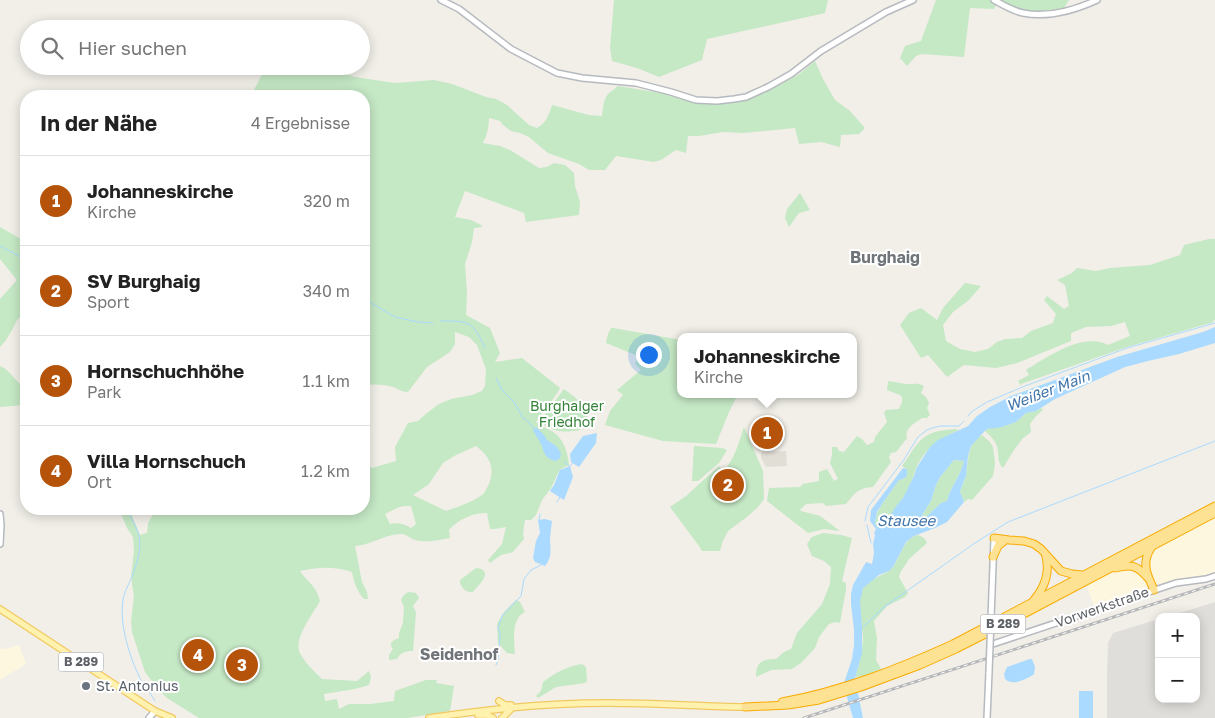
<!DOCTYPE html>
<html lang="de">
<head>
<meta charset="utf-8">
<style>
	:root { --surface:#fff; --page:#f2f2f2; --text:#222; --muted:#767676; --line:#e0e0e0; --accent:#b45309 }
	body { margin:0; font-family:"Golos Text",sans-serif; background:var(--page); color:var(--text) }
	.controls { position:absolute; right:15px; bottom:15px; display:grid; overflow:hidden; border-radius:10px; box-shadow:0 2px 12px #0003 }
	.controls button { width:45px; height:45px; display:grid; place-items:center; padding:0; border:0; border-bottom:1px solid var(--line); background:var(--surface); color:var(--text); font:25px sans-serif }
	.you { position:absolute; left:648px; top:354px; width:18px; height:18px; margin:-12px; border:4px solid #fff; border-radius:50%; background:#1a73e8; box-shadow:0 0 0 8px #1a73e833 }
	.badge { display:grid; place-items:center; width:32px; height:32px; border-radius:50%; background:var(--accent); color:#fff; font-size:16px; font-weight:700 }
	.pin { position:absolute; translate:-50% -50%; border:2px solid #fff; box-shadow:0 1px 5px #0006 }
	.popup { position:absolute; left:677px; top:333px; width:180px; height:65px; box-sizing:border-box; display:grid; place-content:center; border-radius:10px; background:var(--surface); filter:drop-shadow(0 1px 4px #0005); font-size:16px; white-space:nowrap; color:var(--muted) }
	.popup b { font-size:19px; color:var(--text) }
	.popup::after { content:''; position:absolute; left:50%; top:100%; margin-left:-10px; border:10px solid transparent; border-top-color:var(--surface) }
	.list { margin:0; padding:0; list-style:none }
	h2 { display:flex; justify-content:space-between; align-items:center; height:65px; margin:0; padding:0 20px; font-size:21px }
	h2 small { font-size:16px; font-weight:400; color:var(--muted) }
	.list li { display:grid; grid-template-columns:32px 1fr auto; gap:15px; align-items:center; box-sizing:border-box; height:90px; padding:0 20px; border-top:1px solid var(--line) }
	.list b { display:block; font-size:19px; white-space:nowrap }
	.list p { margin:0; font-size:16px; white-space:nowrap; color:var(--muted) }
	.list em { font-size:16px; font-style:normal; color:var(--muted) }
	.icon { flex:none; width:28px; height:28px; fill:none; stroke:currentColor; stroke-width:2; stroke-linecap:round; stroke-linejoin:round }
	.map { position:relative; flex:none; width:1215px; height:718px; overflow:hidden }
	.search { position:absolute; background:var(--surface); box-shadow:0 2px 12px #0003; left:20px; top:20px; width:350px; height:55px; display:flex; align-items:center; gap:12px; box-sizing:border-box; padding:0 18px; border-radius:28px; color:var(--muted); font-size:19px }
	.panel { position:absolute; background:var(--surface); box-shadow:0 2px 12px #0003; left:20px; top:90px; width:350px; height:425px; border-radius:20px }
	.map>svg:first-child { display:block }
	.commercial { fill:#fef7e0 }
	.industrial { fill:#e0deda }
	.education { fill:#e1ded6 }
	.green { fill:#c5e8c5; fill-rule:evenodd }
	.water { fill:#aadaff; fill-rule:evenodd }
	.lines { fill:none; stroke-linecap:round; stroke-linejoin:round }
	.stream { stroke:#aadaff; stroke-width:1 }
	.secondary-casing { stroke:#b6babf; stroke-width:8 }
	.primary-casing { stroke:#f2c960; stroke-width:8 }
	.highway-casing { stroke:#f9ab00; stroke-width:9 }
	.secondary { stroke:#fff; stroke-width:5 }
	.primary { stroke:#fff2af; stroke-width:5.5 }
	.highway { stroke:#fde293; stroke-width:7 }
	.rail-casing { stroke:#b6b7b8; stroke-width:3 }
	.rail { stroke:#fff; stroke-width:1; stroke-dasharray:4; stroke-linecap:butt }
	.secondary-bridge-casing { stroke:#b6babf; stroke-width:8; stroke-linecap:butt }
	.secondary-bridge { stroke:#fff; stroke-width:5 }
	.worship-dot { fill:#6b7280; stroke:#fff; stroke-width:2 }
	.labels { text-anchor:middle; stroke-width:4; stroke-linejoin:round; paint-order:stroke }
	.shield { fill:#fff; stroke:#8f9295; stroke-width:1 }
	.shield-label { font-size:12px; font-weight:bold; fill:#5f6368 }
	.park-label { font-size:14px; fill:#348238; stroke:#fff }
	.street-label { font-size:14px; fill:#5f6368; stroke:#fff }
	.worship-label { font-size:14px; fill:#5b616d; stroke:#fff; text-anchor:start }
	.water-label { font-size:15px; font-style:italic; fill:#4174aa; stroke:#fff }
	.quarter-label { font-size:16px; font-weight:bold; fill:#70757a; stroke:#fff }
</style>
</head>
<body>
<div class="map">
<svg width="1215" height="718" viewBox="0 0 1215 718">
	<rect width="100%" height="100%" fill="#f1efe8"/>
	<g class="commercial">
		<polygon points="1215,517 1215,574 1197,578 1172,581 1160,584 1156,584 1148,570 1148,554 1152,551"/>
		<polygon points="1119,568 1138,569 1149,584 1148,587 1142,592 1095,608 1086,585"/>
		<polygon points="19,645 26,664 0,680 0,649 5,649"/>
	</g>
	<polygon class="industrial" points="1215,602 1215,718 1107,718 1107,674 1108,643 1113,633 1159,619 1159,699 1196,699 1196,617 1167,617"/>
	<polygon class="education" points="786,451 787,466 766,467 761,458 761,452"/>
	<g class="green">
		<polygon points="614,0 828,0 825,13 707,39 702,60 659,77 637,68 612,61 610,48"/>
		<polygon points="936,0 998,0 994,9 970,8 964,57 922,54 916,56 907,66 900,58 905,46 921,41"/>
		<polygon points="998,0 1069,0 1064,8 1041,12 1024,12"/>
		<path d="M815 61 823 79 835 100 850 111 865 128 859 134 841 135 840 147 821 142 799 144 795 128 743 133 723 132 699 136H688L686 153 676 150 661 160 654 162 616 156 605 170H589L579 164 548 153 529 137 520 133 511 131 503 125 500 121 489 118C489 127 487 135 483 143L500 146 510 150 539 168 547 167 554 163 565 165 574 173 575 186 580 202 579 215 526 222 524 213 465 191 455 217 471 220 483 226 481 227 474 228 472 242 465 264 467 292 466 315 490 328 500 353 495 362 522 358 560 388C554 400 543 410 536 422 542 427 552 430 557 435 565 443 568 454 569 465L561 469 557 475 551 488 542 500 536 515 531 520H525L523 534 524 539 513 552 501 555 490 563 488 560 502 544 506 527 495 529H490L487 513C472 513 459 519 449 530L450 538C439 540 426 543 415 540 410 538 406 534 401 534 385 534 371 545 355 546L362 582 367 592 368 599H364C357 591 354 583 352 572 335 566 316 567 300 571 308 583 316 585 320 601 313 614 291 641 301 655 306 664 315 672 322 679L357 681 369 671 371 677 369 685 355 689 324 694 325 701 337 699 339 709 349 704H370L394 701 395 691 426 680H437L436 683 454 686 450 711 407 718H199L167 698 157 688 145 672 132 632 131 622 134 596 131 577 134 551 133 537 127 528 119 509H135L132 516 140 535 147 533 148 523 156 509H364V462L372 468 396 461 395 447 408 423 418 421 427 413 439 404 451 399 472 395 482 391 485 386 486 369 477 345 469 337 455 332V344L450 352 427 367 408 392C401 392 399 389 393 387 384 384 373 384 364 385V96H251L266 66H334L340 72 355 77 395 83 434 80 452 84 486 97 496 99 507 105 529 125 537 128C546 123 549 115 552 105L589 115 602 116C603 109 603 100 608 94 611 91 615 89 618 86L661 93 695 103 745 100 757 96 798 75ZM476 446C490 456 496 469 488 486 486 489 485 493 482 495 471 503 457 507 446 511L413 495 429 484 443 463 456 455ZM403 506H411L416 524 411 528C405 524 397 522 390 524L385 514 397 508Z"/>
		<polygon points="800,193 810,210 799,213 789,227 785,218 787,209"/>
		<polygon points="0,227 26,242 26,311 17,320 12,330 6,340 0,347 0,299 17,280 0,259"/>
		<path d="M1209 239H1215V320L1212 321 1214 322 1127 347 1021 384V386L1018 381 1029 375 1026 370C1048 357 1082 332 1108 345L1130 336 1125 322 1111 326 1086 327 1071 333V341L1017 363 996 368 964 365 947 377 928 355 921 358 900 325 909 313 921 308 937 320 943 308 965 283 981 286 969 300 953 312 943 325 946 341 960 349 975 352 988 349 997 342 1005 339 1022 338 1031 331 1053 323 1056 314 1044 300 1047 296 1064 309 1069 306 1065 285 1057 280 1072 273 1077 268 1096 271 1110 268 1150 265 1180 255 1184 245Z"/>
		<polygon points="611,328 613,328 681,340 681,394 738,394 729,412 716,444 663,441 605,425 610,411 623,395 617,390 641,370 635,364 638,356 606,343 608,334"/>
		<path d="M0 366C10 371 9 373 16 380 23 387 32 395 24 405L0 407Z"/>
		<path d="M888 381C895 382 900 383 906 384 914 385 915 382 924 386L921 393 926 397 929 403 927 408 930 415 927 418H922C915 423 904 428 907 438L896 452 891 453 889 457 891 462 873 487C858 488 855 493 846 504L826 506 823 503 806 504 800 510 801 511 820 516 840 531 824 529 808 533 767 501 769 488 800 487 803 484 819 481V472L827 469 834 481 838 479 830 463 832 455V447H837L839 451 844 452 857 436 862 439 867 445 874 442 875 437 887 422 884 413 886 410 899 409 902 402V397L900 395 887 390Z"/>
		<path d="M564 389C577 399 584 402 588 419L580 430C561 433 555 432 539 422Z"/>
		<path d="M1041 408 1043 410 1036 416 1030 424 1031 432 1022 439 1012 453 1003 468C996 462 1000 452 996 444 994 439 989 435 985 431L987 429 1016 422 1026 413 1036 411Z"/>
		<path d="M744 427 763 471 764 499 758 507 748 516 728 531 722 543 720 551H702L699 546 670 507 686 496 719 466 723 471C735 460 739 441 744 427Z"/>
		<path d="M957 429V431C938 440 927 447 917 466 913 477 910 489 903 498 896 508 889 517 882 527H877L875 524 877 513 882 504 899 480 903 479 907 476 905 468 902 466C921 439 921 431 957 429Z"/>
		<path d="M982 435 990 442 993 447 995 463 994 470 993 476 972 500 968 499 964 502 960 491C962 486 965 480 966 475 969 461 967 442 982 435Z"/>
		<polygon points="694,446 722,448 727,450 719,463 698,481 692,481"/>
		<path d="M954 460 964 461C961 476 950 487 947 501L941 503 925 518 922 515 931 501 936 485 940 477Z"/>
		<path d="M823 533 841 535 852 538 842 581 846 583V589L840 623 835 622 829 624 819 637 815 648 801 663 792 669 771 670 756 677C756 663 761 659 776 659L784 652 791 649 797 633 822 604 830 584 831 567 824 561 812 556 807 544 812 537Z"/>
		<path d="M918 535C923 537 925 538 927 543L909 559 900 573 899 577 908 593 905 597 887 606 874 621 877 638 876 660 881 669 863 676 855 677C859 665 862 653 863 640 863 624 856 605 862 590 867 578 886 576 893 567 901 556 903 538 918 535Z"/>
		<path d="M476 568C495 570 479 585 473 592 466 593 462 588 460 583V580Z"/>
		<path d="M408 592 416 593 419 598 413 606 416 612 413 651C405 651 401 652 397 659L389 660V655L393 649 391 646V643L394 640 399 638V633L403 623 404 607 401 600 403 596Z"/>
		<path d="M516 600 520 602 525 612C511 618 514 641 515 654L507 653 498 643 497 624 504 612Z"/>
		<path d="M582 664 586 667 587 681 585 683 556 687 538 698 536 696 541 691 543 682C555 673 567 666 582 664Z"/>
	</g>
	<g class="water">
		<path d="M1215 327V343L1179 354 1148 361 1125 367 1055 399 1036 411 1026 413 1016 422 1002 427 987 429 980 436 971 446 968 456 966 476 960 491 964 502 947 522 935 528 914 536 906 542 893 567 889 571 879 575 863 588 860 601 862 627V653L855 678 863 718H853L847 697 844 683 852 659 854 645V630L851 604V594L853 585 866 562 872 564 874 553 873 544 875 535 874 533 876 529 870 521 871 510 903 468 907 469V476L903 479 899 480 882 504 877 512 875 524 877 527H882L897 505 903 498 914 476 917 467 930 447 938 440 968 426 977 416 990 407 1011 396 1117 357 1203 332ZM954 460 964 461C961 476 950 487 947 501L941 503 925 518 922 515 931 501 936 485 940 477Z"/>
		<path d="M536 427 545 436 547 440 556 446 561 453 560 458 556 461C543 458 545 452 540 442 538 438 535 434 533 430Z"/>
		<polygon points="597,433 596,443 579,467 571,462 570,454 583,436"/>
		<polygon points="570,466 573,477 564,500 550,491 554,485 560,470"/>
		<path d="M545 519 552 521C551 526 551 532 550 538 550 549 553 556 545 566L535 562 533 558 536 541 540 533 538 520Z"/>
		<path d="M1030 659H1032L1035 667 1034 674 1033 675C1024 680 1013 686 1005 679L1004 674 1007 667Z"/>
		<rect x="1079" y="691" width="14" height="27"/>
	</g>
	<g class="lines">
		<g class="stream">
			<polyline points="0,246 26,260"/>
			<polyline points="364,299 395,317 418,322 433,323"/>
			<path d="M441 321C469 321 473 321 485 348"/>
			<polyline points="496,378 502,390 514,402 523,418 528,421 534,429"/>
			<polyline points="968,416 971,412 987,402 1025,386 1127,348 1215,323"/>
			<polyline points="564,461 569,466"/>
			<polyline points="570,466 573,463"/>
			<polyline points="557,502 560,497"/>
			<path d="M126 509C143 536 143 545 133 574 130 583 124 591 123 600 119 625 130 659 142 682 146 688 151 694 155 701"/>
			<polyline points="539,520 540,514"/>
			<polyline points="865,521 868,507 903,461 918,437 927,430 932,428 941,426 959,426 964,421"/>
			<polyline points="867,525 871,543"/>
			<polyline points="863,627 884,607 975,543 1008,522 1215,441"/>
			<polyline points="496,665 498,660 499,652 500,633 498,628 502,616 521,596 524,579 531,570 541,565"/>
			<polyline points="475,718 479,717"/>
		</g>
		<defs>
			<g id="secondary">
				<polyline points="441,0 459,9 511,49 557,73 582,78 636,83 671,92 696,100 717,101 734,99 746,97 768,87 791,74 821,51 886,12 913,0"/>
				<path d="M994 0C1003 5 1013 11 1023 13 1047 18 1075 10 1097 0"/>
				<polyline points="0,514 1,525 0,544"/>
				<polyline points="991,618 994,538"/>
				<polyline points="990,645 1176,583 1206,579 1215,576"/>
				<polyline points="149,718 155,711"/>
				<polyline points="987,718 989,672"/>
			</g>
			<g id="primary">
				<polyline points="0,609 155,711 172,718"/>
				<polyline points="499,701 505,705 511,705"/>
				<polyline points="478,715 488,715 493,718"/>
				<path d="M429 718C488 709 548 703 608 703 653 703 699 706 745 707"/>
				<polyline points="502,718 511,709"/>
			</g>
			<g id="highway">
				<polyline points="994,538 1009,540 1024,541 1034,544 1041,549 1061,571 1072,574 1082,575"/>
				<path d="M1151 548C1141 563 1147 575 1154 590"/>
				<polyline points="993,557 998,546 1003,542"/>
				<path d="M1115 568C1131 564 1137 565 1148 578"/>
				<path d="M1034 600C1044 588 1050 573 1046 557"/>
				<path d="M782 702C842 691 898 669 953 644L1215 506"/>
				<polyline points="745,707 788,705 819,700 861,687 920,665 956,649 1001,626 1215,513"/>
			</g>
		</defs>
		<use href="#secondary" class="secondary-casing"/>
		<use href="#primary" class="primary-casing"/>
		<use href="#highway" class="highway-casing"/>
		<use href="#secondary" class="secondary"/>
		<use href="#primary" class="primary"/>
		<use href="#highway" class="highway"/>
		<defs>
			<polyline id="rail" points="804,718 1215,584"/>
		</defs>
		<use href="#rail" class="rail-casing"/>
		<use href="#rail" class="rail"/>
		<defs>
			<polyline id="secondary-bridge" points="989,672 991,618"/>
		</defs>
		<use href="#secondary-bridge" class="secondary-bridge-casing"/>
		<use href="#secondary-bridge" class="secondary-bridge"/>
	</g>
	<circle class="worship-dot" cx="86" cy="686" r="5"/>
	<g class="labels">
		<g class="shield">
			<rect x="980.5" y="614.5" width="45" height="19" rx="4"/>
			<rect x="58.5" y="652.5" width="45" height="19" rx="4"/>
		</g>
		<g class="shield-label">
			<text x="1003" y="628">B 289</text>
			<text x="81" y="666">B 289</text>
		</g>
		<g class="park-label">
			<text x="567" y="411">Burghaiger<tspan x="567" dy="16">Friedhof</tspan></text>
		</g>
		<g class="street-label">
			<text transform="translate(1102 607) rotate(-19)" y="5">Vorwerkstraße</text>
		</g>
		<g class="worship-label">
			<text x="96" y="691">St. Antonius</text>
		</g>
		<g class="water-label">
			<text transform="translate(1048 391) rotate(-21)" y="5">Weißer Main</text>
			<text x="906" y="526">Stausee</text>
		</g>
		<g class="quarter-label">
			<text x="885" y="263">Burghaig</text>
			<text x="459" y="660">Seidenhof</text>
		</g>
	</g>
</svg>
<div class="controls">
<button>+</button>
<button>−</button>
</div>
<div class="you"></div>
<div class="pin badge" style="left:767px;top:433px">1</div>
<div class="popup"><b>Johanneskirche</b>Kirche</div>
<div class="pin badge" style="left:728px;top:485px">2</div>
<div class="pin badge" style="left:242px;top:665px">3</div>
<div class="pin badge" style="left:198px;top:655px">4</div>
<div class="search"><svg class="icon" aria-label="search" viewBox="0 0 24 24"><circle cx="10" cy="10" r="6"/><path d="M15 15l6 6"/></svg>Hier suchen</div>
<section class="panel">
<h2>In der Nähe<small>4 Ergebnisse</small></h2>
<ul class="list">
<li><span class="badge">1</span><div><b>Johanneskirche</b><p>Kirche</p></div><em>320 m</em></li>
<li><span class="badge">2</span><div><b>SV Burghaig</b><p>Sport</p></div><em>340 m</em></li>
<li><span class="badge">3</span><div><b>Hornschuchhöhe</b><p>Park</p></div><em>1.1 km</em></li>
<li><span class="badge">4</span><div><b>Villa Hornschuch</b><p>Ort</p></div><em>1.2 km</em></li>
</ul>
</section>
</div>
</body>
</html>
